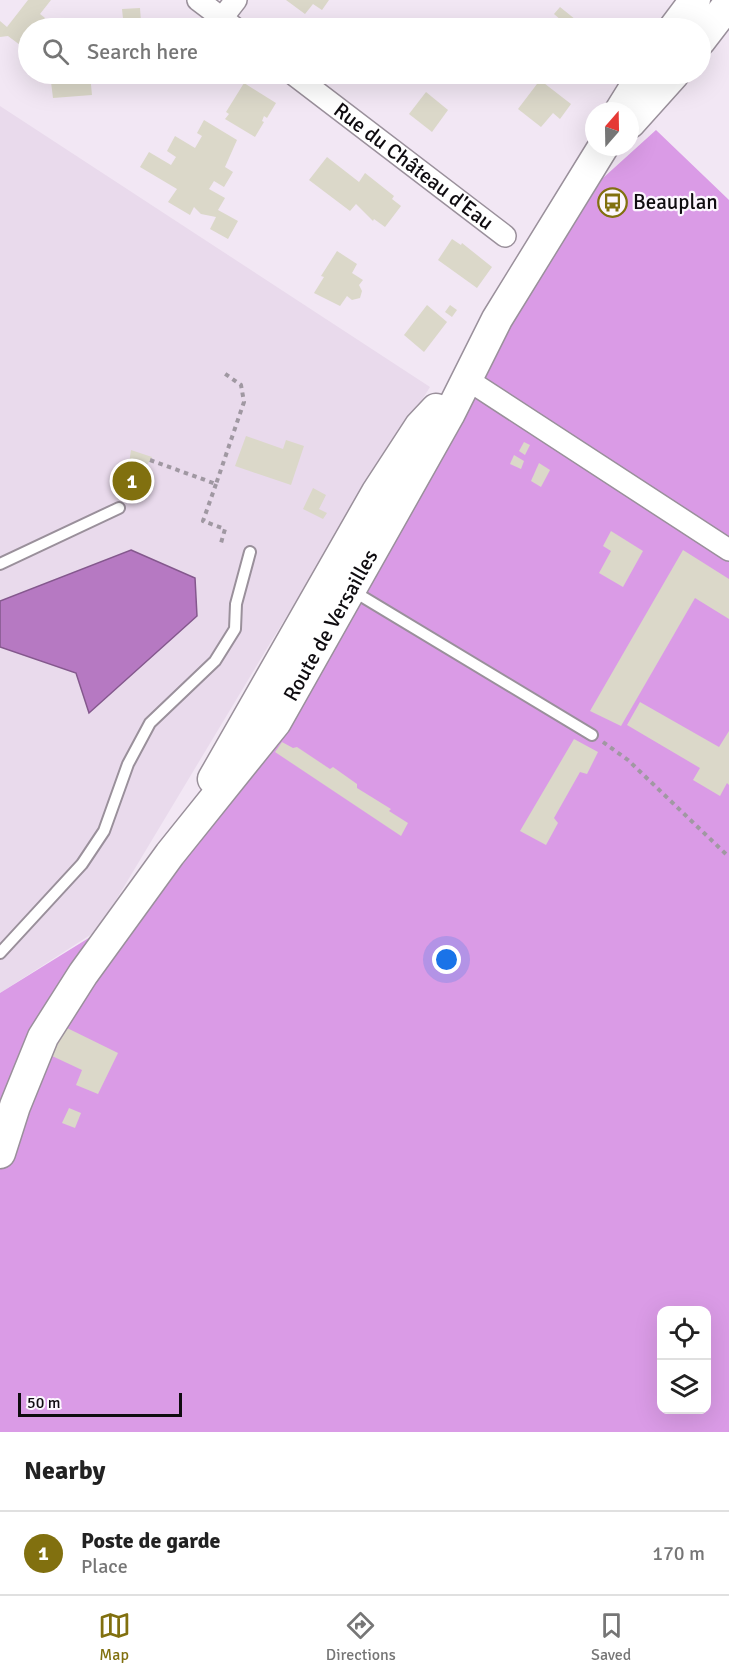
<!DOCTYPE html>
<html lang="en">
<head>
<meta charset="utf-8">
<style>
	:root { --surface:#fff; --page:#f6f6f6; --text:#222; --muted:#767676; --line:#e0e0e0; --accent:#81700f }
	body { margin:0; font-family:Signika,sans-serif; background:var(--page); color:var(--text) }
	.controls { position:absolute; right:18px; bottom:18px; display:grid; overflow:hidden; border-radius:12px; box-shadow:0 6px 24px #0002 }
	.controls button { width:54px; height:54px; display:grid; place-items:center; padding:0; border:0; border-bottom:2px solid var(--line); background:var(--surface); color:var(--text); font:30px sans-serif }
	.compass { position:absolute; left:585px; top:102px; width:54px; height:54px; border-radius:50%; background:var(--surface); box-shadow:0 6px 24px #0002; rotate:20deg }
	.scale { position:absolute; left:18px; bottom:15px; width:164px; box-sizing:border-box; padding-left:6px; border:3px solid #0f0c10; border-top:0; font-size:16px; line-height:21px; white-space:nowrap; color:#0f0c10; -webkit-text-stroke:4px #fcf6fe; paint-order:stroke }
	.you { position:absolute; left:447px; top:960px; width:21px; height:21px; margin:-15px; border:4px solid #fff; border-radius:50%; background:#1a73e8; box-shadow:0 0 0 9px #1a73e833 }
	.badge { display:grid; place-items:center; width:39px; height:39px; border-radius:50%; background:var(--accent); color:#fff; font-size:20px; font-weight:700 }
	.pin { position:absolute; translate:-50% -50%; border:3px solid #fff; box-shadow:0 2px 6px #0006 }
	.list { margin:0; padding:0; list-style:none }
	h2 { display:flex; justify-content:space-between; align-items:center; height:78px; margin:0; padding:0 24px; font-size:26px }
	h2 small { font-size:20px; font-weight:400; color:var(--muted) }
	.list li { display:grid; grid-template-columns:39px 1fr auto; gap:18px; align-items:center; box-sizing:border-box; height:84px; padding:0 24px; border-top:2px solid var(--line) }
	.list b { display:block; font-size:22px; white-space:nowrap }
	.list p { margin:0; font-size:20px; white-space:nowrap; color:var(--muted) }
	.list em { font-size:20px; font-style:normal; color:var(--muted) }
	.icon { flex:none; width:33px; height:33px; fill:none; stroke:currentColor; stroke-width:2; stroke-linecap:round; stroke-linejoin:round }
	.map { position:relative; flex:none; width:729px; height:1432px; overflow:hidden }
	.search { position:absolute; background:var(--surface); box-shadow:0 6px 24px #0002; left:18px; right:18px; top:18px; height:66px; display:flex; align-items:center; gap:15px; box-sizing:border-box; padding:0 21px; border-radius:33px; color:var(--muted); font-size:22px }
	.sheet { height:162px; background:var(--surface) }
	nav { display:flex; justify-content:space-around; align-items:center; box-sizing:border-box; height:84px; border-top:2px solid var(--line); background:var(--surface); font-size:16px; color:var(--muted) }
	nav a { display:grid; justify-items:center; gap:3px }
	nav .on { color:var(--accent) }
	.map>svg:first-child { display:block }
	.built { fill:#e9daec }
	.forest { fill:#da9be6; fill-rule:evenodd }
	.water { fill:#b679c2; stroke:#84588d; stroke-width:1.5 }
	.building { fill:#dbd8c9 }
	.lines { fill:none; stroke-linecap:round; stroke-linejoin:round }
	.lane-casing { stroke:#9a909b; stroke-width:14 }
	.street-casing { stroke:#9a909b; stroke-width:24 }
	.secondary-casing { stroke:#9a909b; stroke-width:33 }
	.path { stroke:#a098a2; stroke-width:4; stroke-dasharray:4.5 4.5; stroke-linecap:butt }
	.lane { stroke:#fff; stroke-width:10 }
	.street { stroke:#fff; stroke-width:21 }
	.secondary { stroke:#fff; stroke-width:30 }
	.labels { text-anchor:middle; stroke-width:4.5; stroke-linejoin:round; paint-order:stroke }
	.street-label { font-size:21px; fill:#0f0c10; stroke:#fcf6fe }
	.poi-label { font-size:21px; fill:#0f0c10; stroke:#fcf6fe; text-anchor:start }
</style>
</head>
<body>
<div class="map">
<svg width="729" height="1432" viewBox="0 0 729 1432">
	<rect width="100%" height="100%" fill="#f2e7f4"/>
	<polygon class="built" points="0,106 430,387 272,640 98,930 0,993"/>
	<path class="forest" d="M656 130 729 200V1432H0V993L150 900 603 178ZM662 1310H706V1410H662Z"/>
	<polygon class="water" points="131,550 195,578 197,616 89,713 76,673 0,647 0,601"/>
	<g class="building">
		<polygon points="28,0 51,0 40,14 45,18 43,21 52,28 28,28 28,51 8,36 0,37 0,21 7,27"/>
		<polygon points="286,0 329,0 322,10 313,4 305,14"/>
		<polygon points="560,7 586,28 555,28 562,21 554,14"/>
		<polygon points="140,8 141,22 161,21 161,28 124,28 122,9"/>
		<polygon points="50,74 90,74 92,95 53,98"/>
		<polygon points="540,80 571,104 560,119 553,113 541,127 518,109"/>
		<polygon points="244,83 276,103 267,118 264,116 262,121 264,122 255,137 225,119 229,114 226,112"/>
		<polygon points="426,92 448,110 432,132 409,114"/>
		<polygon points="204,120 237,140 225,167 233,172 224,187 214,181 209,189 225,198 218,210 238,221 228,239 210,229 216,217 201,214 194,207 190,215 168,202 177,189 140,167 149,152 171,165 176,157 167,151 175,136 195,148 202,136 197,133"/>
		<polygon points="327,157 359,182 365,173 394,196 392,199 401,206 385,227 374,219 373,221 356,204 350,211 309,180"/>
		<polygon points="452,239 461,245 462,243 492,267 477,288 438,260"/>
		<polygon points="337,251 357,264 352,273 363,280 359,285 362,291 360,298 352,300 347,296 340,306 314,293 324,277 321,276"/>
		<polygon points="427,305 447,322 424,352 404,335"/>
		<polygon points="450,305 457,310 452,317 445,312"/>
		<polygon points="246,436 283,449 286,440 304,446 291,485 235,466"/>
		<polygon points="524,442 530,445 525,455 519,451"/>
		<polygon points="131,450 152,457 144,470 129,464"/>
		<polygon points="514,455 524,461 521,469 510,464"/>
		<polygon points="539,463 550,470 541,487 531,481"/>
		<circle cx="132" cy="481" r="9"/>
		<polygon points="313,488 326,495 319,509 327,513 323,519 303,509"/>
		<polygon points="611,531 643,551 623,587 599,573 611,551 603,546"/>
		<polygon points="683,550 729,579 729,619 695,598 621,726 590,711"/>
		<polygon points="640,702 719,747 729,731 729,785 727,783 720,796 693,780 700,768 627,725"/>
		<polygon points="574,739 598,752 587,774 580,772 554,818 558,823 546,845 520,831"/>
		<polygon points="282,742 293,748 297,747 330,769 333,767 357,784 357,788 391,809 389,811 408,823 401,836 275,752"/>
		<polygon points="63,1026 118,1053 98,1094 76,1085 82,1070 50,1055"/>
		<polygon points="69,1108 81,1113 75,1128 62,1123"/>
	</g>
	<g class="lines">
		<defs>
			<g id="lane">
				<polyline points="0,564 119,508"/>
				<polyline points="353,591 592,735"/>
				<polyline points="0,953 82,864 104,831 128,764 150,723 215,661 235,629 236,604 250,552"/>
			</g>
			<g id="street">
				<polyline points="198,0 235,28"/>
				<polyline points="222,18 236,0"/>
				<path id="s1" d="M293 74 505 236"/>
				<polyline points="465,378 729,550"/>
			</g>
			<g id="secondary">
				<polyline points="674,28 695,0"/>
				<polyline points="700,41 729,3"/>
				<polyline points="620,111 643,74"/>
				<polyline points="630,123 674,74"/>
				<polyline points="213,779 377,492 420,426 436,409"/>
				<path id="s2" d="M0 1153 15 1106 43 1037 83 974 170 854 276 722 449 415 497 319 603 147"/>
			</g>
		</defs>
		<use href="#lane" class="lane-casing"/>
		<use href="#street" class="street-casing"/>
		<use href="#secondary" class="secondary-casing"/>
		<g class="path">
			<polyline points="150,460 216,484 244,402 241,385 224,373"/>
			<polyline points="216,484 203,521 225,529 221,543"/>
			<polyline points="603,742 628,760 729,857"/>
		</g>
		<use href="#lane" class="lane"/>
		<use href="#street" class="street"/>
		<use href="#secondary" class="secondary"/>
	</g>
	<defs>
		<symbol id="bus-ring" viewBox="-11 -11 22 22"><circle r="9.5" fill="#fcf6fe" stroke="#81700f" stroke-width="1.5"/><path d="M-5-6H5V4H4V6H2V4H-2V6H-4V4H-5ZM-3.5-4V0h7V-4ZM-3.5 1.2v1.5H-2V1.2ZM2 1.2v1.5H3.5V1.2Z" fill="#81700f"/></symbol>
	</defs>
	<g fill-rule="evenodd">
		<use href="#bus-ring" x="596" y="186" width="33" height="33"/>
	</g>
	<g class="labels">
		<g class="street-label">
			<text dy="7" stroke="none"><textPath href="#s1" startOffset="152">Rue du Château d'Eau</textPath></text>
			<text dy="7" stroke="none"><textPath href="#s2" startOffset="627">Route de Versailles</textPath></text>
		</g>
		<g class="poi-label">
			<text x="633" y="209">Beauplan</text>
		</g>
	</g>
</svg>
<div class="controls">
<button><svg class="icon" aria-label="locate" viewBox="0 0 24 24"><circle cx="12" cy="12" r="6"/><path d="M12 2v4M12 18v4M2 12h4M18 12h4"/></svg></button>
<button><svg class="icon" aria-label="layers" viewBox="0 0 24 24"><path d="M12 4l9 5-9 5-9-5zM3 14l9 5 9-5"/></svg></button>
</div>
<svg class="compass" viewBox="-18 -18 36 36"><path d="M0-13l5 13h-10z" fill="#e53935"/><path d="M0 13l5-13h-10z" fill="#767676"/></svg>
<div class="scale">50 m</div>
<div class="you"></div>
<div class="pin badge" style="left:132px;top:481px">1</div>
<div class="search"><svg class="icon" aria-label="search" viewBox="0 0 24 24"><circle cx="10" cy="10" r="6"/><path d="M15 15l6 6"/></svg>Search here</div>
</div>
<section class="sheet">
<h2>Nearby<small></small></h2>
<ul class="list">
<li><span class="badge">1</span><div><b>Poste de garde</b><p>Place</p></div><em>170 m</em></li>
</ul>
</section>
<nav>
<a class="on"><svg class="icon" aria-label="map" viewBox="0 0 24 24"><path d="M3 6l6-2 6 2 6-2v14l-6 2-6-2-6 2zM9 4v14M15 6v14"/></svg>Map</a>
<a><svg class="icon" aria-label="directions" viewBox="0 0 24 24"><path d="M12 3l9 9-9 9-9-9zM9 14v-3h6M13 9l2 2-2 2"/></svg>Directions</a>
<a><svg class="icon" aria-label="saved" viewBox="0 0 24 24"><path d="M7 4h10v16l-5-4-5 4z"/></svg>Saved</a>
</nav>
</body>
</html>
